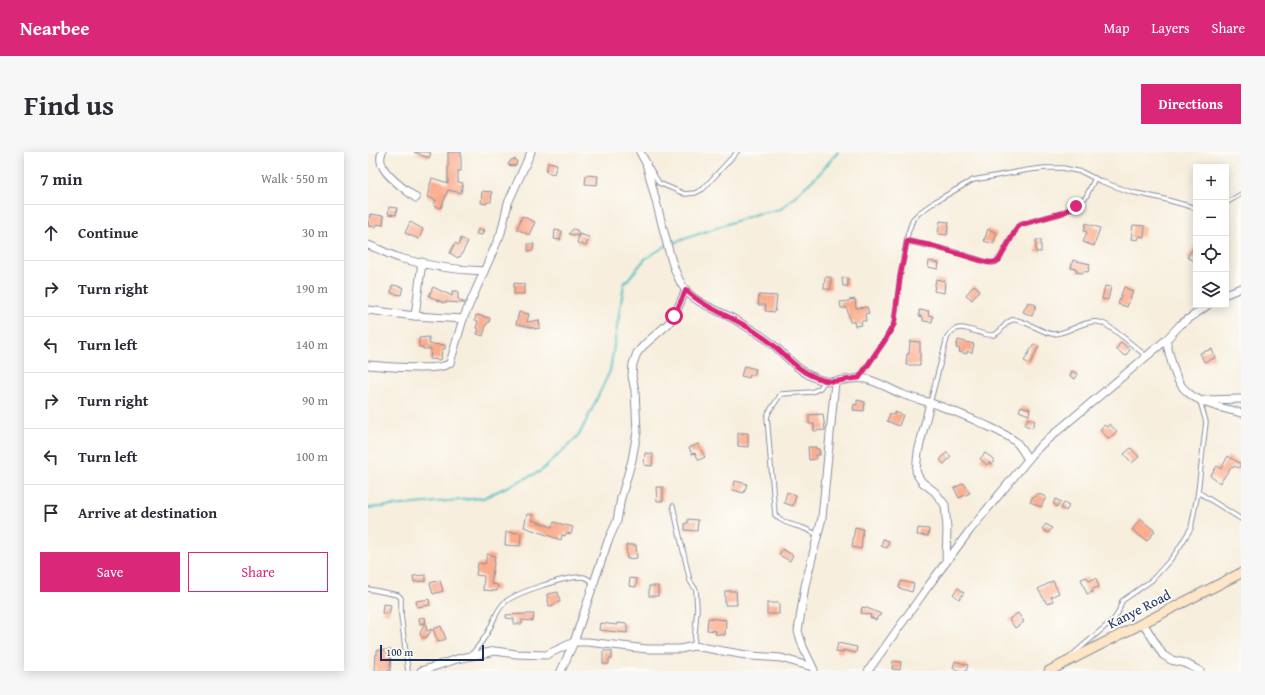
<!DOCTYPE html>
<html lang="en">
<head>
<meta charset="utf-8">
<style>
	:root { --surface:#fff; --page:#f7f7f7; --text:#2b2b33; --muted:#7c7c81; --line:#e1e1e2; --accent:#db2777 }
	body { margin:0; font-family:"Gentium Book Plus",serif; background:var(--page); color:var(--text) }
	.controls { position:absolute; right:12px; top:12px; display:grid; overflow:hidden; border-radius:0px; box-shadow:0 2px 10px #0003 }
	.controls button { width:36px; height:36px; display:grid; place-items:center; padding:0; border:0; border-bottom:1px solid var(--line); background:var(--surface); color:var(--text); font:20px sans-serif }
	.scale { position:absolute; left:12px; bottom:10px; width:104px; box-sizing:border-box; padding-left:4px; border:2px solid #1b2f5e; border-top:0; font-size:11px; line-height:14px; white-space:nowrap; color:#1b2f5e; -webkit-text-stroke:3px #fdfcf7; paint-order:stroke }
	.stop { position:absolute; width:12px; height:12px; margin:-9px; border:3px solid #db2777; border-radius:50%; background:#fff }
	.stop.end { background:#db2777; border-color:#fff; box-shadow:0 1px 4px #0008 }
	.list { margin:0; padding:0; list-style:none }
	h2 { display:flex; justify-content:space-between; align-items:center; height:52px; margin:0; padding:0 16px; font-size:17px }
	h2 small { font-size:13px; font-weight:400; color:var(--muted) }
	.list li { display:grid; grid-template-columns:26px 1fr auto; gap:12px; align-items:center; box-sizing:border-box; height:56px; padding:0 16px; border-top:1px solid var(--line) }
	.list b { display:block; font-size:15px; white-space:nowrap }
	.list em { font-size:13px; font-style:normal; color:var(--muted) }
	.actions { display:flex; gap:8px; padding:12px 16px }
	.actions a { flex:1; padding:9px 0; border:1px solid var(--accent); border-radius:0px; text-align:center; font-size:14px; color:var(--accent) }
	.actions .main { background:var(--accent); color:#fff }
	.icon { flex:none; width:22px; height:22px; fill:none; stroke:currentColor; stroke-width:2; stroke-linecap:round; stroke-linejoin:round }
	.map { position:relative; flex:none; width:873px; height:519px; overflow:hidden; border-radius:0px }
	header { display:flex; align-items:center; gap:24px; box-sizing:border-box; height:56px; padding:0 20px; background:var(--accent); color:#fff }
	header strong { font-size:19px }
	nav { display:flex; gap:22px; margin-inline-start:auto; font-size:14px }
	.intro { display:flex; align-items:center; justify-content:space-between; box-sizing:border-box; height:96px; padding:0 24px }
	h1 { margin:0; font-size:28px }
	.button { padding:10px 18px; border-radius:0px; background:var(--accent); color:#fff; font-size:14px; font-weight:700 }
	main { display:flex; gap:24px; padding:0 24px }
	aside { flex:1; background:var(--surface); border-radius:0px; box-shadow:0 2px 10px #0003 }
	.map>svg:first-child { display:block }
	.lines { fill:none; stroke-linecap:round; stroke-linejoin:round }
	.stream { stroke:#50bec5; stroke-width:2 }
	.building { fill:#faac8b }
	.service-casing { stroke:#898e9e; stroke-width:5.5 }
	.minor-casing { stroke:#898e9e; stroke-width:9 }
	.secondary-casing { stroke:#898e9e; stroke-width:11 }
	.service { stroke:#fff; stroke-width:3.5 }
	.minor { stroke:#fff; stroke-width:7 }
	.secondary { stroke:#fde5c5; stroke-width:9 }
	.route { stroke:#db2777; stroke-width:5 }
	.labels { text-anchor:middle; stroke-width:4; stroke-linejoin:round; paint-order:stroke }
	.street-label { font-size:14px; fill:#1b2f5e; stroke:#fdfcf7 }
</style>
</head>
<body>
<header>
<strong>Nearbee</strong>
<nav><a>Map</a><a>Layers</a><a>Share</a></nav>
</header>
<div class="intro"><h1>Find us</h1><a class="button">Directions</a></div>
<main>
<aside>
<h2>7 min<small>Walk · 550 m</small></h2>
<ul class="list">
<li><svg class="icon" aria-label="ahead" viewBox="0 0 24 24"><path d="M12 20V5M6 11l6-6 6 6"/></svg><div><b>Continue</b></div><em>30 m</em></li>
<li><svg class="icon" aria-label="right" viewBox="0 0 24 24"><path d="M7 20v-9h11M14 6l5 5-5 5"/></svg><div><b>Turn right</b></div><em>190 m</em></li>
<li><svg class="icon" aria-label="left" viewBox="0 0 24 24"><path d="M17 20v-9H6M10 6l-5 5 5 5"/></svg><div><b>Turn left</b></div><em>140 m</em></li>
<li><svg class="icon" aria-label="right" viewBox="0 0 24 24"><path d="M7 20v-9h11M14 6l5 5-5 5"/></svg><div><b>Turn right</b></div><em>90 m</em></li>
<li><svg class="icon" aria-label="left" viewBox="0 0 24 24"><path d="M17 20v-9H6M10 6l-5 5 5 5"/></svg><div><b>Turn left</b></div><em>100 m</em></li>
<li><svg class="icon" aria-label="arrive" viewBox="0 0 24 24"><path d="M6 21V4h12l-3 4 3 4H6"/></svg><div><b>Arrive at destination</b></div></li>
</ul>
<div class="actions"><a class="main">Save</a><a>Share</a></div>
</aside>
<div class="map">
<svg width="873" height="519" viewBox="0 0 873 519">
	<rect width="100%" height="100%" fill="#fdfcf7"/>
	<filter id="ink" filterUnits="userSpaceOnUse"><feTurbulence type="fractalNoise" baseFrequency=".025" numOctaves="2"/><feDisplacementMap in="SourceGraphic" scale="8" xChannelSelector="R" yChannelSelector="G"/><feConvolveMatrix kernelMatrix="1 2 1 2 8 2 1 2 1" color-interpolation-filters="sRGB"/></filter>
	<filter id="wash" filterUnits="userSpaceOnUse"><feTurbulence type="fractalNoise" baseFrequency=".012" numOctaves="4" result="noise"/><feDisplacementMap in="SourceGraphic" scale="16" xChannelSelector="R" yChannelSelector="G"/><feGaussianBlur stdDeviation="0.9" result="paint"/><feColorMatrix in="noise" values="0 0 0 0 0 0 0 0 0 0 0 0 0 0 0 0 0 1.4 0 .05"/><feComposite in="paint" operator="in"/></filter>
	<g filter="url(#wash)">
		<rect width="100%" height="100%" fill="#f7eedd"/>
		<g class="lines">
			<polyline class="stream" points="0,356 115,346 173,319 211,283 224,257 242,219 256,132 277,107 299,93 388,62 413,57 450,23 470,0"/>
		</g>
		<g id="blocks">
			<g class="building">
				<polygon points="46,0 60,0 63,1 61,6"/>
				<polygon points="80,0 93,0 93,19 90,19 90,30 95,31 93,41 80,38 73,56 66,54 68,48 59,45 64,26 80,31"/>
				<polygon points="147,7 149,10 148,13 145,14 140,13 143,8"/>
				<polygon points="180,10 189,12 186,22 178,20"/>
				<polygon points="218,23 230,24 229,33 217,32"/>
				<polygon points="114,39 124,40 123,50 119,50 119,52 113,51"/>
				<polygon points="21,55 29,56 28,63 20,62"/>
				<polygon points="2,62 16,64 15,73 8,72 8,75 0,74"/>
				<polygon points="154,64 167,70 161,83 149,77"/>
				<polygon points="572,69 581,70 579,83 570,82"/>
				<polygon points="42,70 55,77 51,87 37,81"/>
				<polygon points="718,71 732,76 726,94 715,90 719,80 716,79"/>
				<polygon points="765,73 777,74 776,85 771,84 770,88 763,87"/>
				<polygon points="110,77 116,78 114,83 108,82"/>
				<polygon points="205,77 209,78 211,84 211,82 221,85 218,94 209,91 211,84 201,82"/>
				<polygon points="620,77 629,81 625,92 616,89"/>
				<polygon points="187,78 194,79 192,88 186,87"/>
				<polygon points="93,86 100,90 92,105 91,104 90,106 82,101 87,91 91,93"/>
				<rect x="668" y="88" width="5" height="12"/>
				<polygon points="160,92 166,92 165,99 160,99"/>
				<polygon points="828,92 828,110 819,105"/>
				<polygon points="705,108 722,112 720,120 716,119 715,121 708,120 709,117 703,116"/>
				<polygon points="561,109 571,111 570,117 560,115"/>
				<polygon points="457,125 463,125 463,137 456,137"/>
				<polygon points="474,126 480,126 480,134 475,134"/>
				<polygon points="568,127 577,129 576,141 566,139"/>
				<polygon points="146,131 156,132 156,142 146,142"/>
				<polygon points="24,133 35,135 33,143 23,141"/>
				<polygon points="606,133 612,138 604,148 598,143"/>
				<polygon points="737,134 743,135 740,148 734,147"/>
				<polygon points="65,135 84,144 84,139 90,139 90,147 97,151 76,150 76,151 61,144"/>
				<polygon points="756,135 765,139 759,155 750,152"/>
				<polygon points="391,143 409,144 407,160 397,159 398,153 390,153"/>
				<polygon points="487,147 488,156 499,155 501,161 497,162 498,169 493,169 494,173 487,174 486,170 482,170 479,156 473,156 472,150 481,149 481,148"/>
				<polygon points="660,150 668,153 664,164 655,160"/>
				<polygon points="551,158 561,159 560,163 565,164 564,170 555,169 555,165 551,164"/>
				<polygon points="151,160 161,162 159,170 171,168 172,176 166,177 166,176 148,172"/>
				<polygon points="108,163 122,166 121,171 119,171 115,184 109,182 111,177 108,176 110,169 107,168"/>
				<polygon points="61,185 61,192 77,193 77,197 74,197 73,208 62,207 63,197 55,197 55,195 51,195 51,186"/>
				<polygon points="590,188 606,192 604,201 599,199 599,202 591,200 592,197 588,196"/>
				<polygon points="542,189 552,190 552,213 538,213 539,202 541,202"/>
				<polygon points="753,190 762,198 757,204 748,197"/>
				<polygon points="666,192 671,194 662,212 656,209"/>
				<polygon points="844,197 847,206 836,210 832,201"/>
				<polygon points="376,214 388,217 386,224 382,223 381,226 373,224"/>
				<polygon points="704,219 710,222 707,227 702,224"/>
				<polygon points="489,248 497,250 496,259 485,258 486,252 489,253"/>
				<polygon points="653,254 662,257 661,263 651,259"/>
				<polygon points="527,260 535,263 531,274 519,269 522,261 526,263"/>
				<polygon points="455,262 457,278 446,279 446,272 441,272 441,263"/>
				<polygon points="660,266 667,269 664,276 657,273"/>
				<polygon points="741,272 749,279 741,287 732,278 736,273 739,275"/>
				<polygon points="370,281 380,281 380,295 370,294"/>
				<polygon points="330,292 337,305 331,308 327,301 324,302 321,296"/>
				<polygon points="440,295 448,295 448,297 451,297 452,303 448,303 448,307 441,308"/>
				<polygon points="763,296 771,305 764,311 756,302"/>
				<polygon points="579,300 583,305 576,312 572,308"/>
				<polygon points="277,301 285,302 284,314 276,313"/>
				<polygon points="617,301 627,308 623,313 621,310 619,313 612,307"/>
				<polygon points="860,304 873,312 871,316 866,314 865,316 863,315 852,331 842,324 849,314 853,317"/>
				<polygon points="367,329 379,332 376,341 365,338"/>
				<polygon points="596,331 602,341 591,346 586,336"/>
				<polygon points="288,335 295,335 295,349 289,349"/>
				<polygon points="419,340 428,343 425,354 416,351"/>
				<polygon points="669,341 678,345 673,355 662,350 665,344 667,345"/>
				<polygon points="688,347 693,350 689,355 685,351"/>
				<polygon points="696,351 701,354 698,359 693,356"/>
				<polygon points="159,362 165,363 164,368 184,375 186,370 205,375 203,382 198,381 197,384 194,383 193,388 156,375"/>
				<polygon points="320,367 330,368 329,379 317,378 317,371 320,371"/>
				<polygon points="772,367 787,379 779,389 764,378"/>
				<polygon points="678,372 684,376 680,381 674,377"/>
				<polygon points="487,375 495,377 493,397 484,395"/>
				<polygon points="550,376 561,377 560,384 549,383"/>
				<polygon points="138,380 153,381 152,394 137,393"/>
				<polygon points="515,387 521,389 519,396 513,394"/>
				<polygon points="258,393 268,393 269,406 259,407"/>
				<polygon points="414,397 425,403 422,409 411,403"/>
				<polygon points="119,402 127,404 123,432 130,433 129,439 115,438 116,424 108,423 110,411 117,412"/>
				<polygon points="58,423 58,429 46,430 45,424"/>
				<polygon points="719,425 721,429 728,426 731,435 724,437 725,440 719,442 713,427"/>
				<polygon points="262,426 269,427 268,435 261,434"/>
				<polygon points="72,428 75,439 65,442 62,431"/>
				<polygon points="533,429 546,432 544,440 531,436"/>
				<polygon points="685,429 691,441 683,445 685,449 679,452 670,437"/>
				<rect x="281" y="434" width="9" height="10"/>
				<polygon points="590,436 596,441 591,447 585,442"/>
				<polygon points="357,439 368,439 369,453 357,453"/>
				<polygon points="190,440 192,450 187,451 187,453 181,454 179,442"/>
				<polygon points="61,447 62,453 49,455 48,449"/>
				<rect x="399" y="451" width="12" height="11"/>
				<polygon points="15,452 23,453 21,462 14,461"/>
				<polygon points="494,455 499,456 513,462 512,464 510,464 508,468 502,465 503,463 493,461"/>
				<polygon points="650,461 656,470 647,476 641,467"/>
				<polygon points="153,462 166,462 165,469 154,468 154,472 146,472 146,467 138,466 138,463"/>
				<polygon points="57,465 59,479 64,477 59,485 55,486 53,484 52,481 57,471 52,472 51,466"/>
				<polygon points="340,466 358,468 357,483 347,482 348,479 339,478"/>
				<polygon points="232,471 249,473 249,471 259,472 259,481 231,478"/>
				<polygon points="73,474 78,487 70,490 65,477"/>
				<polygon points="470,491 489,495 488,501 475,498 475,501 468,500"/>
				<polygon points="9,498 23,498 22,519 7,519 8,502 9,503"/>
				<polygon points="235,499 244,499 244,507 241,507 241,512 235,512"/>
				<polygon points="525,509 533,510 532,518 524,517"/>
				<polygon points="587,509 600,513 598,519 593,519 585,516"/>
			</g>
		</g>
	</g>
	<g filter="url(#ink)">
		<use href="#blocks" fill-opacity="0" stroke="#898e9e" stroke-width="1"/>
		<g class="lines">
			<defs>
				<g id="service">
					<polyline points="282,16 291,31 317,42 327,41 335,37 369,0"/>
					<polyline points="858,51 873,42"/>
					<polyline points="539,89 584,99 618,110 624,111 628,110 631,107 650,74 657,71 694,61 704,56 718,45 727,26"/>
					<polyline points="491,226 517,188 526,172 532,125 540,81 545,67 551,61 568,49 605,28 660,18 677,16 695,16 714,20 732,29 763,40 792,46 828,56"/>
					<path d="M562 251 579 186C590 164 610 185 625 183 633 182 636 170 644 168 653 166 673 180 684 182 697 184 718 165 734 171 745 175 768 196 778 204"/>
					<polyline points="830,340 873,367"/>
					<polyline points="305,354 322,429 328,438 329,457 326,494"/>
					<path d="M450 383C444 380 439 377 432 375 422 372 415 371 407 363L399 265 401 260 413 242 444 240 452 236 457 229"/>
					<polyline points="0,437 30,443 33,446 33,463 40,519"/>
					<path d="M102 504C110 495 117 487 122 476 126 468 128 460 135 452 145 441 199 424 215 425 220 426 222 428 225 431"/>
					<polyline points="703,504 746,467 750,461 754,449 784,428 803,407 811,396 823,376 830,340 838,270 832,249"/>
				</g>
				<g id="minor">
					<path d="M14 0C12 5 12 10 15 15 19 25 39 39 48 46"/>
					<path d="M272 0 278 11C284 33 289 54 295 76 300 95 304 116 314 133 325 152 352 158 369 169 381 176 392 182 402 190 418 203 430 220 450 227 469 234 479 224 498 227 511 230 521 237 534 242 543 246 553 248 563 251 579 256 595 263 611 270 623 276 637 281 648 290 653 295 656 301 660 307"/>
					<path d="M0 93C12 97 23 104 35 107 61 114 89 118 116 119"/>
					<polyline points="858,142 873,136"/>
					<polyline points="0,158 47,164 95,167"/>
					<polyline points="47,164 54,110"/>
					<path d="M798 188C801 200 805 220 811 230 823 251 852 255 873 261"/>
					<path d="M0 213C16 214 72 220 82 211L95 167 133 81 140 51 163 0"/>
					<polyline points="837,248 873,247"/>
					<polyline points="562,251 550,300 548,319 550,324 554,330 567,340 577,353 579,377 578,410"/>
					<polyline points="775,471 795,503 803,508 817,511 832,519"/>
					<polyline points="446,518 435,495 430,479 437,434 454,366 467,230"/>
					<polyline points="53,519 89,507 127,499 148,502 178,503 206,490 220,490 279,497 312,497 326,494 384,504 413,506 444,515"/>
					<polyline points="193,519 206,490 240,389 249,369 253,346 264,308 269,280 267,239 264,224 265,212 269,201 276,193 300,172 306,164 318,138"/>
					<polyline points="500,519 561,433 602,378 663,304 674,292 798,188 812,173 840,153"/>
				</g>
				<polyline id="secondary" points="681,519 873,421"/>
			</defs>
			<use href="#service" class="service-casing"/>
			<use href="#minor" class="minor-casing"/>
			<use href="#secondary" class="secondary-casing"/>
			<use href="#service" class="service"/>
			<use href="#minor" class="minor"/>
			<use href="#secondary" class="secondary"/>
		</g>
	</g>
	<g class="lines" filter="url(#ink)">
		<path class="route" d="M306 164 318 138C337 157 364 164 386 179 392 183 398 187 403 191 418 204 430 219 449 226 465 233 475 227 491 226L517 188 526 172 532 125 539 89 561 93 618 110C623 111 627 111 631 108L650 74 658 71 694 61 708 54"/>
	</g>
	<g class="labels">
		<g class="street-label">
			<text transform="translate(771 457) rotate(-27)" y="5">Kanye Road</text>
		</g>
	</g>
</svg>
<div class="controls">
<button>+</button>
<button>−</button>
<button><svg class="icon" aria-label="locate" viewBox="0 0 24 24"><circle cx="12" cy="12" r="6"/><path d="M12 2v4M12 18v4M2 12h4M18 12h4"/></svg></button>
<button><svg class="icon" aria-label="layers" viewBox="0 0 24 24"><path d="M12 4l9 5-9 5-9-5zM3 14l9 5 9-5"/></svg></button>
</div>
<div class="scale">100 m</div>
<div class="stop" style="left:306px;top:164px"></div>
<div class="stop end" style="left:708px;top:54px"></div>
</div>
</main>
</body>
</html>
